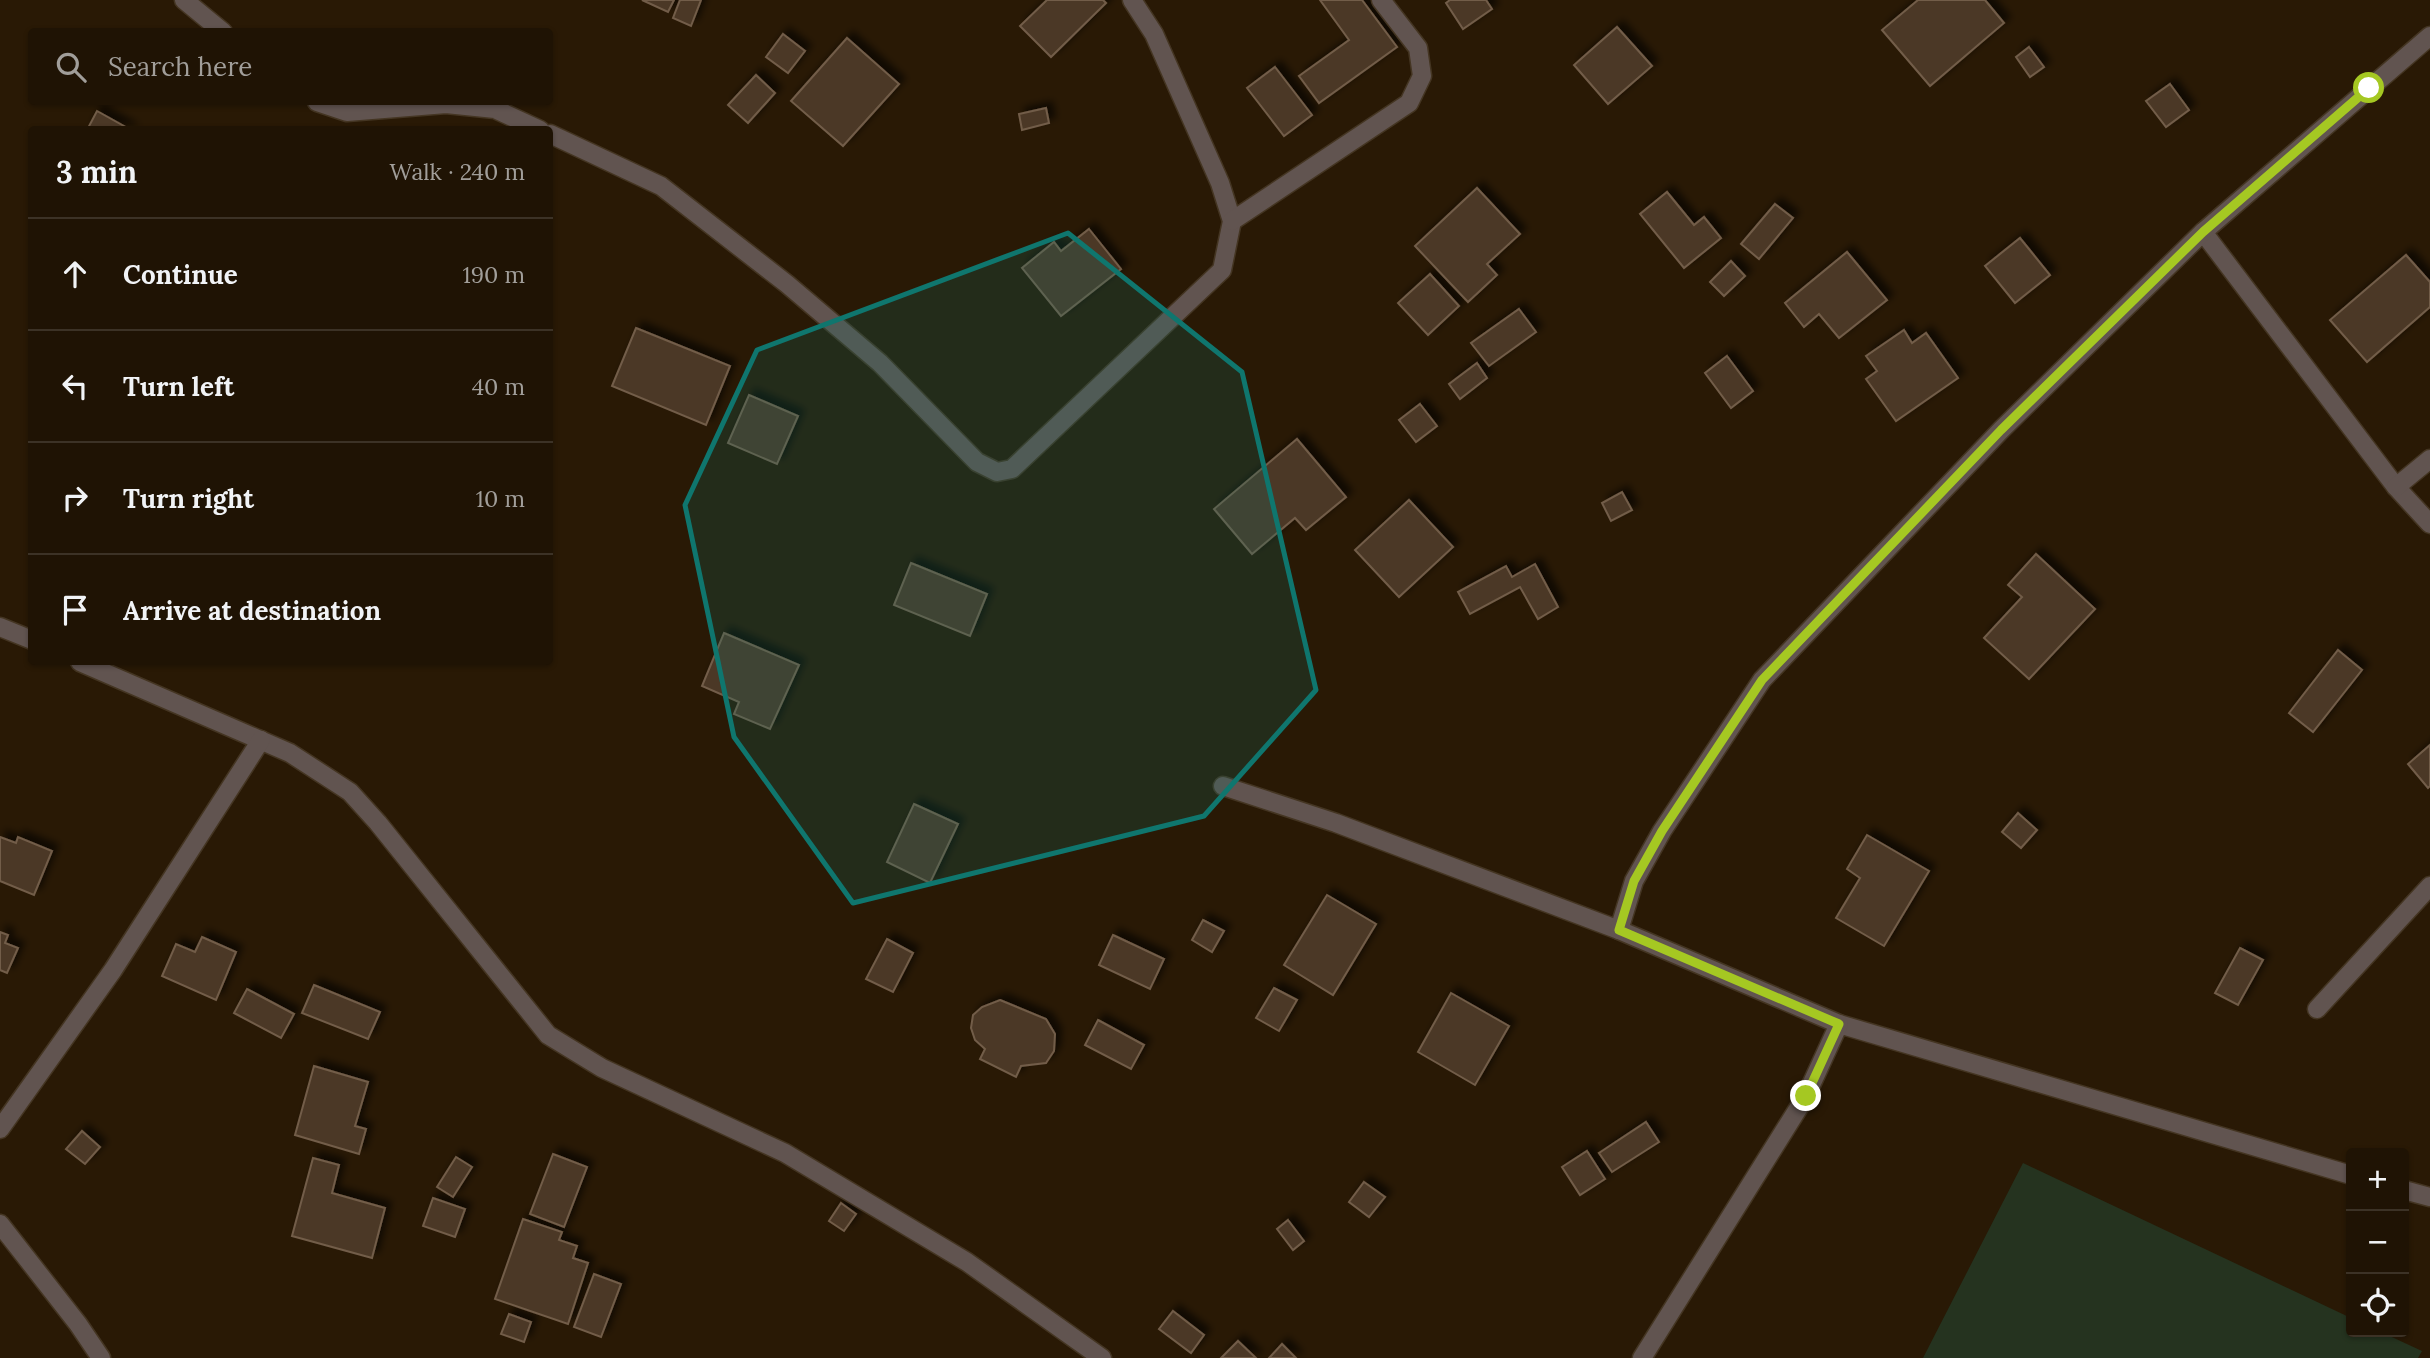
<!DOCTYPE html>
<html lang="en">
<head>
<meta charset="utf-8">
<style>
	:root { --surface:#1f1304; --page:#2c2013; --text:#f1f3f6; --muted:#a19e9a; --line:#3c3226 }
	body { margin:0; font-family:Lora,serif; background:var(--page); color:var(--text) }
	.controls { position:absolute; right:21px; bottom:21px; display:grid; overflow:hidden; border-radius:7px; box-shadow:0 2px 5px #0004 }
	.controls button { width:63px; height:63px; display:grid; place-items:center; padding:0; border:0; border-bottom:2px solid var(--line); background:var(--surface); color:var(--text); font:35px sans-serif }
	.stop { position:absolute; width:21px; height:21px; margin:-16px; border:5px solid #a5c822; border-radius:50%; background:#fff }
	.stop.end { background:#a5c822; border-color:#fff; box-shadow:0 2px 7px #0008 }
	.list { margin:0; padding:0; list-style:none }
	h2 { display:flex; justify-content:space-between; align-items:center; height:91px; margin:0; padding:0 28px; font-size:30px }
	h2 small { font-size:23px; font-weight:400; color:var(--muted) }
	.list li { display:grid; grid-template-columns:46px 1fr auto; gap:21px; align-items:center; box-sizing:border-box; height:112px; padding:0 28px; border-top:2px solid var(--line) }
	.list b { display:block; font-size:26px; white-space:nowrap }
	.list em { font-size:23px; font-style:normal; color:var(--muted) }
	.icon { flex:none; width:38px; height:38px; fill:none; stroke:currentColor; stroke-width:2; stroke-linecap:round; stroke-linejoin:round }
	.map { position:relative; flex:none; width:2430px; height:1358px; overflow:hidden }
	.search { position:absolute; background:var(--surface); box-shadow:0 2px 5px #0004; left:28px; top:28px; width:525px; height:77px; display:flex; align-items:center; gap:18px; box-sizing:border-box; padding:0 24px; border-radius:7px; color:var(--muted); font-size:26px }
	.panel { position:absolute; background:var(--surface); box-shadow:0 2px 5px #0004; left:28px; top:126px; width:525px; height:539px; border-radius:7px }
	.map>svg:first-child { display:block }
	.green { fill:#25331f }
	.building { fill:#4c3926; stroke:#725d49; stroke-width:2; filter:url(#shadow) }
	.lines { fill:none; stroke-linecap:round; stroke-linejoin:round }
	.minor-casing { stroke:#443522; stroke-width:21 }
	.minor { stroke:#615450; stroke-width:18 }
	.route { stroke:#a5c822; stroke-width:9 }
	.marked { fill:#0f766e; fill-opacity:0.2; stroke:#0f766e; stroke-width:5; stroke-linejoin:round }
</style>
</head>
<body>
<div class="map">
<svg width="2430" height="1358" viewBox="0 0 2430 1358">
	<defs>
		<filter id="shadow"><feDropShadow dx="6" dy="-6" stdDeviation="3.5" flood-color="#0009"/></filter>
	</defs>
	<rect width="100%" height="100%" fill="#291905"/>
	<polygon class="green" points="2023,1163 2351,1318 2351,1332 2381,1332 2422,1351 2418,1358 1923,1358"/>
	<g class="building">
		<polygon points="642,0 674,0 668,12"/>
		<polygon points="680,0 701,0 691,26 673,18"/>
		<polygon points="1047,0 1103,0 1106,3 1051,57 1020,26"/>
		<polygon points="1320,0 1362,0 1397,47 1319,103 1299,76 1349,40"/>
		<polygon points="1450,0 1486,0 1492,9 1463,29 1446,3"/>
		<polygon points="1918,0 1985,0 2004,23 1930,86 1882,30"/>
		<polygon points="1617,27 1652,66 1608,104 1574,65"/>
		<polygon points="783,34 805,51 788,73 766,57"/>
		<polygon points="847,38 899,84 843,146 791,101"/>
		<polygon points="2029,47 2044,67 2030,77 2016,57"/>
		<polygon points="1275,67 1312,115 1284,136 1247,88"/>
		<polygon points="756,75 775,93 748,123 728,105"/>
		<polygon points="2170,84 2189,110 2166,127 2146,101"/>
		<polygon points="1046,108 1049,123 1022,130 1019,114"/>
		<polygon points="97,111 131,130 87,130"/>
		<polygon points="1477,188 1520,234 1487,264 1497,275 1468,302 1415,246"/>
		<polygon points="1667,192 1694,225 1704,217 1721,238 1684,268 1640,214"/>
		<polygon points="1775,204 1793,218 1759,259 1741,244"/>
		<polygon points="1089,229 1121,269 1061,316 1022,268 1054,242 1061,251"/>
		<polygon points="2020,238 2050,275 2015,303 1985,266"/>
		<polygon points="1847,252 1887,300 1839,338 1819,314 1804,327 1785,303"/>
		<polygon points="2406,255 2430,282 2430,307 2367,362 2330,320"/>
		<polygon points="1731,261 1745,276 1724,296 1710,282"/>
		<polygon points="1430,274 1459,306 1428,335 1398,303"/>
		<polygon points="1519,309 1536,332 1489,366 1471,343"/>
		<polygon points="636,328 730,366 706,425 612,386"/>
		<polygon points="1904,330 1912,343 1926,333 1958,378 1896,421 1866,379 1877,371 1866,356"/>
		<polygon points="1727,356 1753,391 1731,408 1705,373"/>
		<polygon points="1477,363 1487,378 1460,399 1449,384"/>
		<polygon points="749,395 798,416 777,464 728,443"/>
		<polygon points="1420,404 1437,426 1416,442 1399,420"/>
		<polygon points="1297,439 1346,497 1306,530 1295,518 1252,554 1214,509"/>
		<polygon points="1622,492 1632,510 1611,521 1602,503"/>
		<polygon points="1409,500 1453,547 1399,597 1355,550"/>
		<polygon points="2036,554 2095,609 2029,679 1984,638 2022,597 2008,585"/>
		<polygon points="911,563 987,594 970,636 894,605"/>
		<polygon points="1535,564 1558,607 1538,619 1520,587 1470,614 1458,592 1506,566 1512,577"/>
		<polygon points="724,633 799,665 770,729 734,714 739,702 702,686"/>
		<polygon points="2338,650 2362,670 2313,732 2289,713"/>
		<polygon points="2430,745 2430,786 2428,788 2408,764"/>
		<polygon points="914,804 958,824 930,883 887,862"/>
		<polygon points="2018,813 2037,830 2021,848 2002,832"/>
		<polygon points="1867,835 1929,871 1884,946 1836,918 1860,878 1847,869"/>
		<polygon points="0,837 16,843 18,837 52,851 34,895 0,881"/>
		<polygon points="1327,895 1376,924 1333,995 1284,965"/>
		<polygon points="1203,920 1224,931 1212,952 1192,940"/>
		<polygon points="0,932 8,935 5,943 18,948 7,973 0,970"/>
		<polygon points="1113,935 1164,959 1150,989 1099,965"/>
		<polygon points="202,937 236,952 216,1000 162,976 176,944 195,952"/>
		<polygon points="887,939 913,953 893,992 866,979"/>
		<polygon points="2240,948 2263,960 2238,1005 2215,993"/>
		<polygon points="314,985 380,1012 368,1039 302,1013"/>
		<polygon points="1274,988 1297,1000 1279,1031 1256,1018"/>
		<polygon points="247,989 294,1014 281,1038 234,1013"/>
		<polygon points="1451,993 1509,1026 1475,1085 1418,1052"/>
		<polygon points="1000,1000 1046,1019 1055,1034 1054,1051 1046,1063 1021,1066 1016,1077 980,1059 985,1049 975,1040 971,1028 973,1015 982,1007"/>
		<polygon points="1098,1020 1144,1045 1131,1069 1085,1045"/>
		<polygon points="314,1066 368,1082 355,1126 366,1129 359,1154 295,1135"/>
		<polygon points="1646,1122 1659,1142 1612,1172 1599,1153"/>
		<polygon points="82,1131 100,1147 85,1164 66,1149"/>
		<polygon points="1587,1151 1605,1179 1580,1195 1562,1167"/>
		<polygon points="553,1154 587,1167 564,1227 530,1214"/>
		<polygon points="456,1157 472,1167 453,1197 437,1187"/>
		<polygon points="313,1158 339,1165 332,1193 385,1208 372,1258 292,1236"/>
		<polygon points="1364,1182 1385,1197 1369,1217 1349,1202"/>
		<polygon points="433,1198 465,1209 455,1237 423,1226"/>
		<polygon points="841,1203 856,1214 844,1231 829,1221"/>
		<polygon points="523,1219 562,1232 559,1240 577,1246 573,1258 588,1263 568,1324 495,1299"/>
		<polygon points="1288,1220 1304,1241 1293,1250 1277,1229"/>
		<polygon points="594,1274 621,1284 601,1337 574,1327"/>
		<polygon points="1173,1311 1204,1335 1191,1353 1159,1329"/>
		<polygon points="509,1314 531,1322 524,1342 501,1334"/>
		<polygon points="1238,1341 1256,1358 1221,1358"/>
		<polygon points="1282,1344 1296,1358 1269,1358"/>
	</g>
	<g class="lines">
		<defs>
			<g id="minor">
				<polyline points="184,0 223,32"/>
				<polyline points="317,102 347,112 446,104 495,109 540,130"/>
				<polyline points="550,134 661,186 787,284 880,363 977,462 997,472 1012,469 1222,270 1232,221 1220,183 1154,34 1132,0"/>
				<polyline points="1232,221 1409,103 1422,76 1418,48 1381,0"/>
				<polyline points="2203,232 2396,487 2430,524"/>
				<polyline points="2396,487 2430,459"/>
				<polyline points="0,627 32,640"/>
				<polyline points="80,662 290,753 350,792 378,823 548,1035 602,1068 785,1153 967,1262 1102,1358"/>
				<polyline points="1223,786 1336,823 1619,930"/>
				<polyline points="2317,1009 2430,886"/>
				<polyline points="1839,1024 2351,1175"/>
				<polyline points="0,1129 113,970 261,740"/>
				<polyline points="2404,1190 2430,1197"/>
				<polyline points="0,1224 78,1324 101,1358"/>
				<polyline points="1642,1358 1806,1096 1839,1024 1619,930 1634,881 1662,831 1762,680 2001,430 2203,232 2430,36"/>
			</g>
		</defs>
		<use href="#minor" class="minor-casing"/>
		<use href="#minor" class="minor"/>
	</g>
	<g class="lines">
		<polyline class="route" points="1806,1096 1839,1024 1619,930 1634,881 1662,831 1762,680 2001,430 2203,232 2369,88"/>
	</g>
	<path class="marked" d="M1068 233 1242 372 1316 690 1204 816 853 903 734 737 685 505 757 350Z"/>
</svg>
<div class="controls">
<button>+</button>
<button>−</button>
<button><svg class="icon" aria-label="locate" viewBox="0 0 24 24"><circle cx="12" cy="12" r="6"/><path d="M12 2v4M12 18v4M2 12h4M18 12h4"/></svg></button>
</div>
<div class="stop" style="left:2369px;top:88px"></div>
<div class="stop end" style="left:1806px;top:1096px"></div>
<div class="search"><svg class="icon" aria-label="search" viewBox="0 0 24 24"><circle cx="10" cy="10" r="6"/><path d="M15 15l6 6"/></svg>Search here</div>
<section class="panel">
<h2>3 min<small>Walk · 240 m</small></h2>
<ul class="list">
<li><svg class="icon" aria-label="ahead" viewBox="0 0 24 24"><path d="M12 20V5M6 11l6-6 6 6"/></svg><div><b>Continue</b></div><em>190 m</em></li>
<li><svg class="icon" aria-label="left" viewBox="0 0 24 24"><path d="M17 20v-9H6M10 6l-5 5 5 5"/></svg><div><b>Turn left</b></div><em>40 m</em></li>
<li><svg class="icon" aria-label="right" viewBox="0 0 24 24"><path d="M7 20v-9h11M14 6l5 5-5 5"/></svg><div><b>Turn right</b></div><em>10 m</em></li>
<li><svg class="icon" aria-label="arrive" viewBox="0 0 24 24"><path d="M6 21V4h12l-3 4 3 4H6"/></svg><div><b>Arrive at destination</b></div></li>
</ul>
</section>
</div>
</body>
</html>
